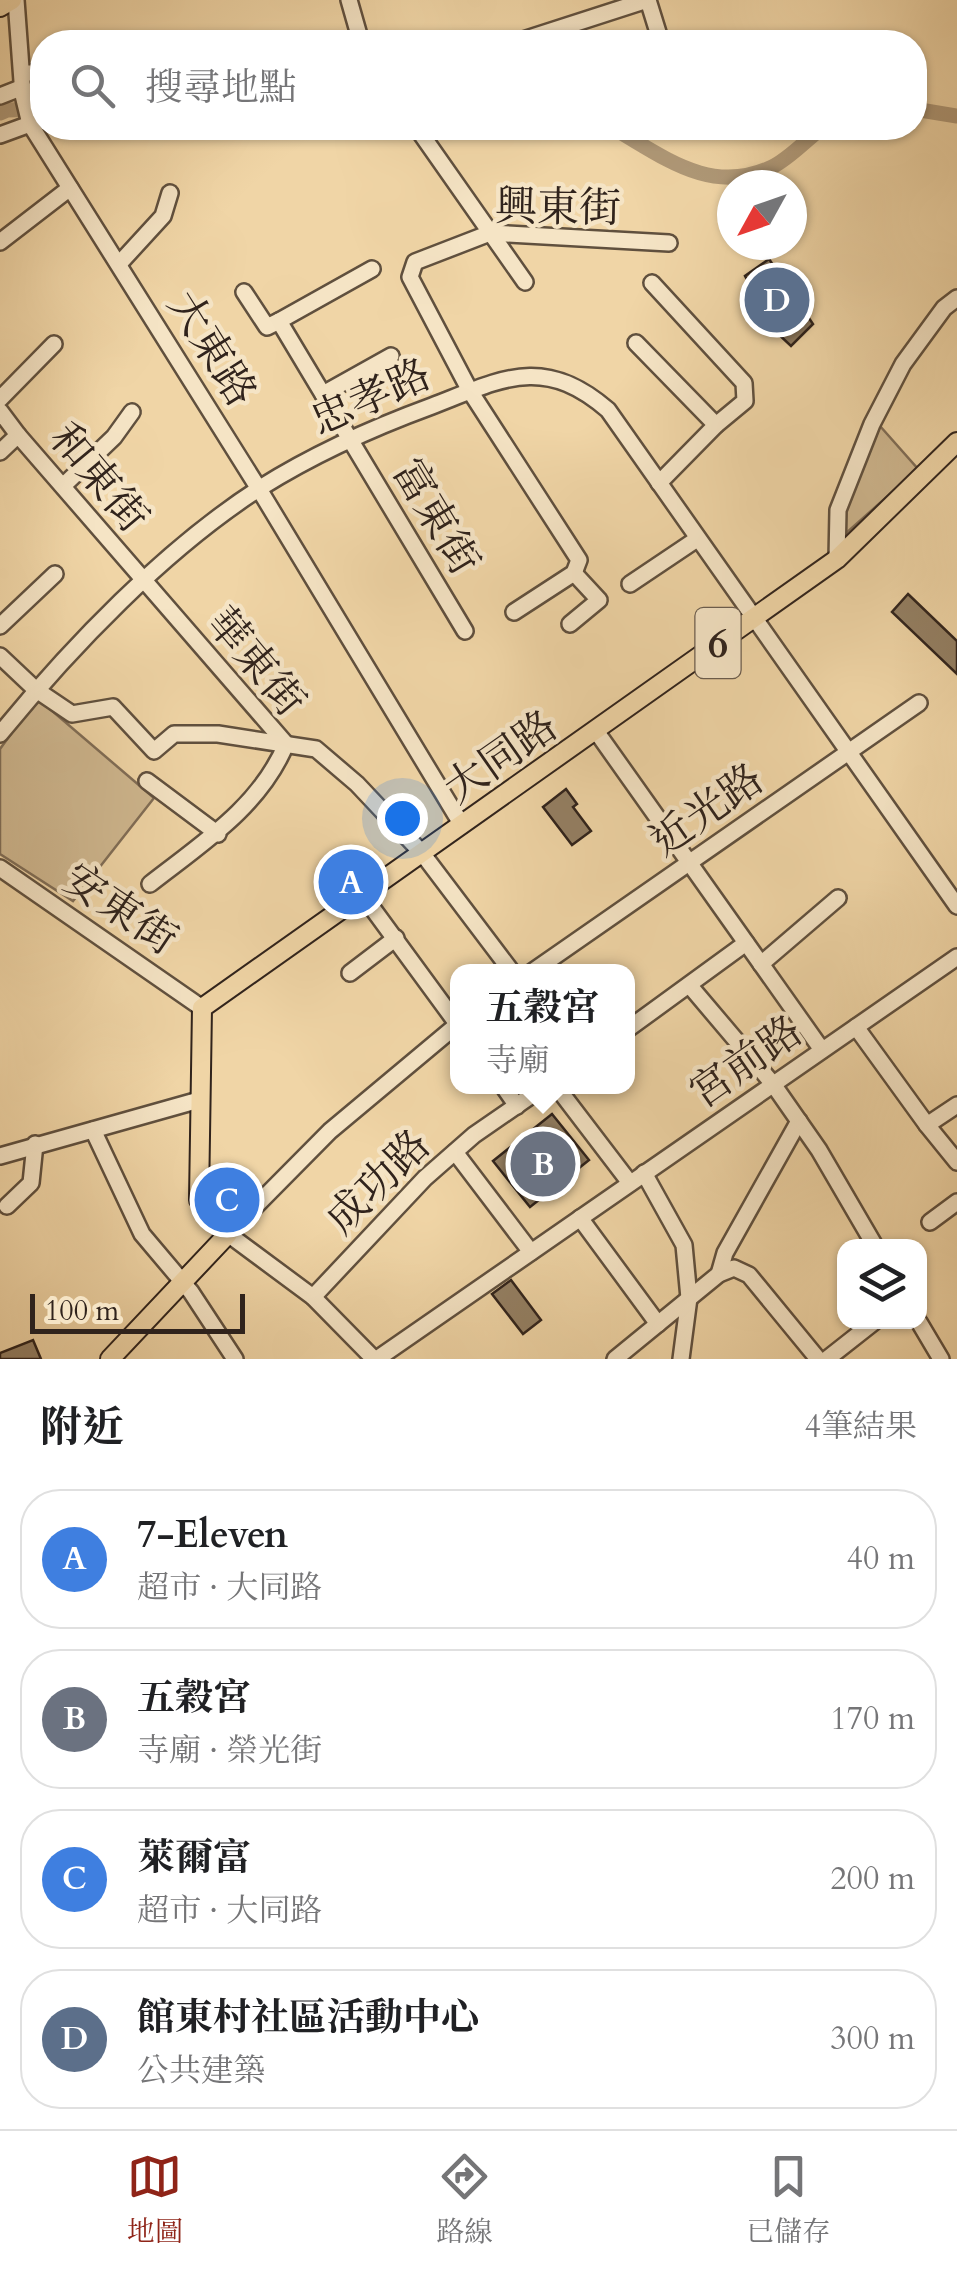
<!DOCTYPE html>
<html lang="zh-TW">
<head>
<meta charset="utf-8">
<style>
	:root { --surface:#fff; --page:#f6f6f6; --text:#202124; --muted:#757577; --line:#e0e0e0; --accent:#8f2418 }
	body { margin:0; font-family:Cardo,"Noto Serif TC",serif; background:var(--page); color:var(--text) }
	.controls { position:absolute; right:30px; bottom:30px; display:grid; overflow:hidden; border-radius:20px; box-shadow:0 2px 8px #0004 }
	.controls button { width:90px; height:90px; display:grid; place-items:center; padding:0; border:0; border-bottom:2px solid var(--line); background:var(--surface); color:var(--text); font:50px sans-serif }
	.compass { position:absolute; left:717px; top:170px; width:90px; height:90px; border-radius:50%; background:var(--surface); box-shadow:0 2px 8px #0004; rotate:230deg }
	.scale { position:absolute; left:30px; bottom:25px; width:215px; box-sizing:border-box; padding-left:10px; border:5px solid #30231c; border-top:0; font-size:28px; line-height:35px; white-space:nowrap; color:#30231c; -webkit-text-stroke:8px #f5e4c5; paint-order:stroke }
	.you { position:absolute; left:402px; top:818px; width:35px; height:35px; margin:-25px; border:8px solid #fff; border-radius:50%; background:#1a73e8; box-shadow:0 0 0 15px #1a73e833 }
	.badge { display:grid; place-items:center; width:65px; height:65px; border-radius:50%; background:var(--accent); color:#fff; font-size:32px; font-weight:700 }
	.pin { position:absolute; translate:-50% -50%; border:5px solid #fff; box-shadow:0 2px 10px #0006 }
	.popup { position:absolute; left:450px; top:964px; width:185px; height:130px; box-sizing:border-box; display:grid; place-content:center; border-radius:20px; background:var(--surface); filter:drop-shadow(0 2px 8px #0005); font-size:32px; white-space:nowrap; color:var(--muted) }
	.popup b { font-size:38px; color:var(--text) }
	.popup::after { content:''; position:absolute; left:50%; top:100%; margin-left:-20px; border:20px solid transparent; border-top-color:var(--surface) }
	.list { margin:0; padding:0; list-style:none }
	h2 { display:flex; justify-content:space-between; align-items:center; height:130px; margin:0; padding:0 40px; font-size:42px }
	h2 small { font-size:32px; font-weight:400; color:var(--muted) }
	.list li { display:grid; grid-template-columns:65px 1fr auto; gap:30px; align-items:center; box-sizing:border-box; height:140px; margin:0 20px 20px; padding:0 20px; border:2px solid var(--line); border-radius:40px }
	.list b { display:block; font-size:38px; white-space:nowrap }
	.list p { margin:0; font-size:32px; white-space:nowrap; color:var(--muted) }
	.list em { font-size:32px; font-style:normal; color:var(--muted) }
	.icon { flex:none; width:55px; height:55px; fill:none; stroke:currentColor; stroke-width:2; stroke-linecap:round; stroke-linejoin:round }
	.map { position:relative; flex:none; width:957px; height:1359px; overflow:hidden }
	.search { position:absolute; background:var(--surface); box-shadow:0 2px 8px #0004; left:30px; right:30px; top:30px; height:110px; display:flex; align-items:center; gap:25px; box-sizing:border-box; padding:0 35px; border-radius:40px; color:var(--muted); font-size:38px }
	.sheet { height:770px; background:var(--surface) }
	nav { display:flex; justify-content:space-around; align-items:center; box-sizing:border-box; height:140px; border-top:2px solid var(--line); background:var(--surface); font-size:28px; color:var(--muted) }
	nav a { display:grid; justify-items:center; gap:5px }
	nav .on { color:var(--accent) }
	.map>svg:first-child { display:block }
	.green { fill:#cfb78f; stroke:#806d56; stroke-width:2.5 }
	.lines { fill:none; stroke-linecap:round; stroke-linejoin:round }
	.canal { stroke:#af9877; stroke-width:15 }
	.building { fill:#948064; stroke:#30231c; stroke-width:2.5 }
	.minor-casing { stroke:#60503e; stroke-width:20 }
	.major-casing { stroke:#30231c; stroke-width:22 }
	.minor { stroke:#f5e4c5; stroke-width:15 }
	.major { stroke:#f0d5a6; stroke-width:18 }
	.labels { text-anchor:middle; stroke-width:9; stroke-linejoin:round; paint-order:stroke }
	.shield { fill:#f5e4c5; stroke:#6b5d4f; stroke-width:2.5 }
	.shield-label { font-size:40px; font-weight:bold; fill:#30231c }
	.street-label { font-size:42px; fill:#30231c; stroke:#f5e4c5 }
</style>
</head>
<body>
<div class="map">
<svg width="957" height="1359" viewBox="0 0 957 1359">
	<rect width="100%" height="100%" fill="#f0d5a6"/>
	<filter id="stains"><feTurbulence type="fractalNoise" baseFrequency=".002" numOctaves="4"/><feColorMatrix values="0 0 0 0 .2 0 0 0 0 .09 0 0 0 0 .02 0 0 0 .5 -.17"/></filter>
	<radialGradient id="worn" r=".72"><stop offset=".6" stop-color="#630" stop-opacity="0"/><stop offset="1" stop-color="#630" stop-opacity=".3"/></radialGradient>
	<g class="green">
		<polygon points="880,426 918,469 844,535 845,510"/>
		<polygon points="37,698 154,798 73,901 0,854 0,749"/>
	</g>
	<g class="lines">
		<g class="canal">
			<polyline points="914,109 957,116"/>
			<polyline points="0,113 7,110 42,109"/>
			<path d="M613 128C664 157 711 196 772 167 790 158 806 140 822 128"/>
		</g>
	</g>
	<g class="building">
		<polygon points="769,259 813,324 791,346 774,330 745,276"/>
		<polygon points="908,594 957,641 957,674 892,612"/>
		<polygon points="566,789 577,804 573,807 591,831 572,845 543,807"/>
		<polygon points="552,1114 589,1160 530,1207 493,1161"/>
		<polygon points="511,1280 541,1320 523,1334 492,1294"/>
		<polygon points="33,1340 41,1359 0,1359 0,1353"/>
	</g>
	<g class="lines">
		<defs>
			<g id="minor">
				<polyline points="16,0 23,95 30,124 259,489 462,825"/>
				<polyline points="349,0 361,42"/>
				<polyline points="648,0 661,42"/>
				<polyline points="517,42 647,0"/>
				<polyline points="22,73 42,73"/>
				<polyline points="0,96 23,87"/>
				<polyline points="417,128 525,282"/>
				<polyline points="0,135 30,124"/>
				<polyline points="0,242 70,188"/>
				<polyline points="119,264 163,216 170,193"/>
				<polyline points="372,269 279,321 465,631"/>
				<polyline points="652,283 744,383 745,401 716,425 659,483"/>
				<polyline points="244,292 267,327 279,321"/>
				<polyline points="636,343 716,425"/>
				<polyline points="323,394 391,356"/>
				<polyline points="0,399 54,344"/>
				<polyline points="0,411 18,435"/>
				<path d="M0 452 18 435 286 744C260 807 201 844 150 884"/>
				<polyline points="63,486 114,437 132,412"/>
				<polyline points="837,559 838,510 872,424 903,364 944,308 957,298"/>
				<polyline points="630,584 697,539"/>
				<polyline points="514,612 574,573 579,560 470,391 410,277 415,262 490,233 669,243"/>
				<polyline points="570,624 599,600 574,573"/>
				<polyline points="0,626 55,574"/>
				<polyline points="0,656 35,689 72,714 113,707 154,751 174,734 218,734 316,749 357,784 422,853 512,972"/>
				<polyline points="596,731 822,1050"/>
				<path d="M0 734C71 647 165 549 260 488 314 454 372 428 432 406 502 379 543 354 608 410L957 906"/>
				<polyline points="147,781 218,834"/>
				<polyline points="0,868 202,1008"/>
				<polyline points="362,894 458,1025"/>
				<polyline points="761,964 838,898"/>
				<polyline points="532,972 919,703"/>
				<polyline points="350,973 396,938"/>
				<polyline points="690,986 773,1084 819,1150 875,1246"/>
				<polyline points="856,1027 927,1125"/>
				<polyline points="628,1029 746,943"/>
				<polyline points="503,1086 517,1106"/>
				<polyline points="556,1086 630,1183"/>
				<polyline points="957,1105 927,1125 957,1162"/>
				<polyline points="93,1130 142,1234 191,1292 235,1359"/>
				<polyline points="455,1152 531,1252"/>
				<polyline points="0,1156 199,1100"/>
				<polyline points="644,1173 684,1245 689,1298 681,1359"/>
				<polyline points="7,1206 31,1183 35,1144"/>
				<polyline points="580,1218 658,1324"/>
				<polyline points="930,1222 957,1202"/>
				<polyline points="719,1274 725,1253 799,1121"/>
				<polyline points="313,1297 425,1178 474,1135 545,1086"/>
				<polyline points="919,1322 941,1359"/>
				<polyline points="374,1359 313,1297 228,1234 330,1131 458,1024"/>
				<polyline points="377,1359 957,957"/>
				<polyline points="615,1359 719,1274 734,1268 749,1275 818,1359"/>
				<polyline points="827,1359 874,1322"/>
			</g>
			<g id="major">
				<polyline points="0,7 12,0"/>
				<polyline points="110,1359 228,1234 199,1200 202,1008 837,559 957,442"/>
			</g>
		</defs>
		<use href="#minor" class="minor-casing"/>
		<use href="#major" class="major-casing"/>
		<use href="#minor" class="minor"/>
		<use href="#major" class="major"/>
	</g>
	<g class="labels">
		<rect class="shield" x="695.5" y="608" width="45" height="70" rx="8"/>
		<g class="shield-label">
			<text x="718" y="657">6</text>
		</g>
		<g class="street-label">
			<text transform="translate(558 206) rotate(1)" y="15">興東街</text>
			<text transform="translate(213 348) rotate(58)" y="15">大東路</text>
			<text transform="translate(370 396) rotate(-24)" y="15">忠孝路</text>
			<text transform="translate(100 477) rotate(50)" y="15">和東街</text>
			<text transform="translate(437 516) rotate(59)" y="15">富東街</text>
			<text transform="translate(257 661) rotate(50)" y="15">華東街</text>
			<text transform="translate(500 756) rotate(-35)" y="15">大同路</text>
			<text transform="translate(706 809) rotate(-35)" y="15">近光路</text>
			<text transform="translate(121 908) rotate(34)" y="15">安東街</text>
			<text transform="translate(745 1061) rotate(-35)" y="15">宮前路</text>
			<text transform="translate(377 1181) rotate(-45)" y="15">成功路</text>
		</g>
	</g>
	<rect width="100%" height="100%" filter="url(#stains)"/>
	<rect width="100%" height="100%" fill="url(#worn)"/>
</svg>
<div class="controls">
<button><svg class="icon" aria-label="layers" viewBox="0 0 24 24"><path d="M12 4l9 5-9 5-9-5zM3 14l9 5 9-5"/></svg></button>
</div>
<svg class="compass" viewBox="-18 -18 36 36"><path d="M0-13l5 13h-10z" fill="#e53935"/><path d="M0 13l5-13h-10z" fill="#757577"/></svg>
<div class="scale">100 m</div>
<div class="you"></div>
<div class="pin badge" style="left:351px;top:882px;background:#3f7fe0">A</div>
<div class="pin badge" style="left:543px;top:1164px;background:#6b7280">B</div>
<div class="popup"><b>五穀宮</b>寺廟</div>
<div class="pin badge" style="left:227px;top:1200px;background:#3f7fe0">C</div>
<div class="pin badge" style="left:777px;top:300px;background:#5c6f8a">D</div>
<div class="search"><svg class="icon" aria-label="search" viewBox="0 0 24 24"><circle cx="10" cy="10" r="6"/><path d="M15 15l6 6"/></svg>搜尋地點</div>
</div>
<section class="sheet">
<h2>附近<small>4筆結果</small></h2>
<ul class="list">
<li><span class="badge" style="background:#3f7fe0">A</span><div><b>7-Eleven</b><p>超市 · 大同路</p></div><em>40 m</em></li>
<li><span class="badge" style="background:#6b7280">B</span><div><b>五穀宮</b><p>寺廟 · 榮光街</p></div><em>170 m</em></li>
<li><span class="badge" style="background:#3f7fe0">C</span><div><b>萊爾富</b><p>超市 · 大同路</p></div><em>200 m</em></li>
<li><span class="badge" style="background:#5c6f8a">D</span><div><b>館東村社區活動中心</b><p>公共建築</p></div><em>300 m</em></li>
</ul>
</section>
<nav>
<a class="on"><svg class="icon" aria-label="map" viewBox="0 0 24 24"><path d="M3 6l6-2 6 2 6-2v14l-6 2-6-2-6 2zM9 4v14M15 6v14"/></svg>地圖</a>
<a><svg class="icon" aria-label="directions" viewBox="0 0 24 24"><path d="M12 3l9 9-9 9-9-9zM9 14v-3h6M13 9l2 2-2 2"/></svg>路線</a>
<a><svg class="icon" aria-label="saved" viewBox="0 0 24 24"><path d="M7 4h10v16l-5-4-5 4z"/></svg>已儲存</a>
</nav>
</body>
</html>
